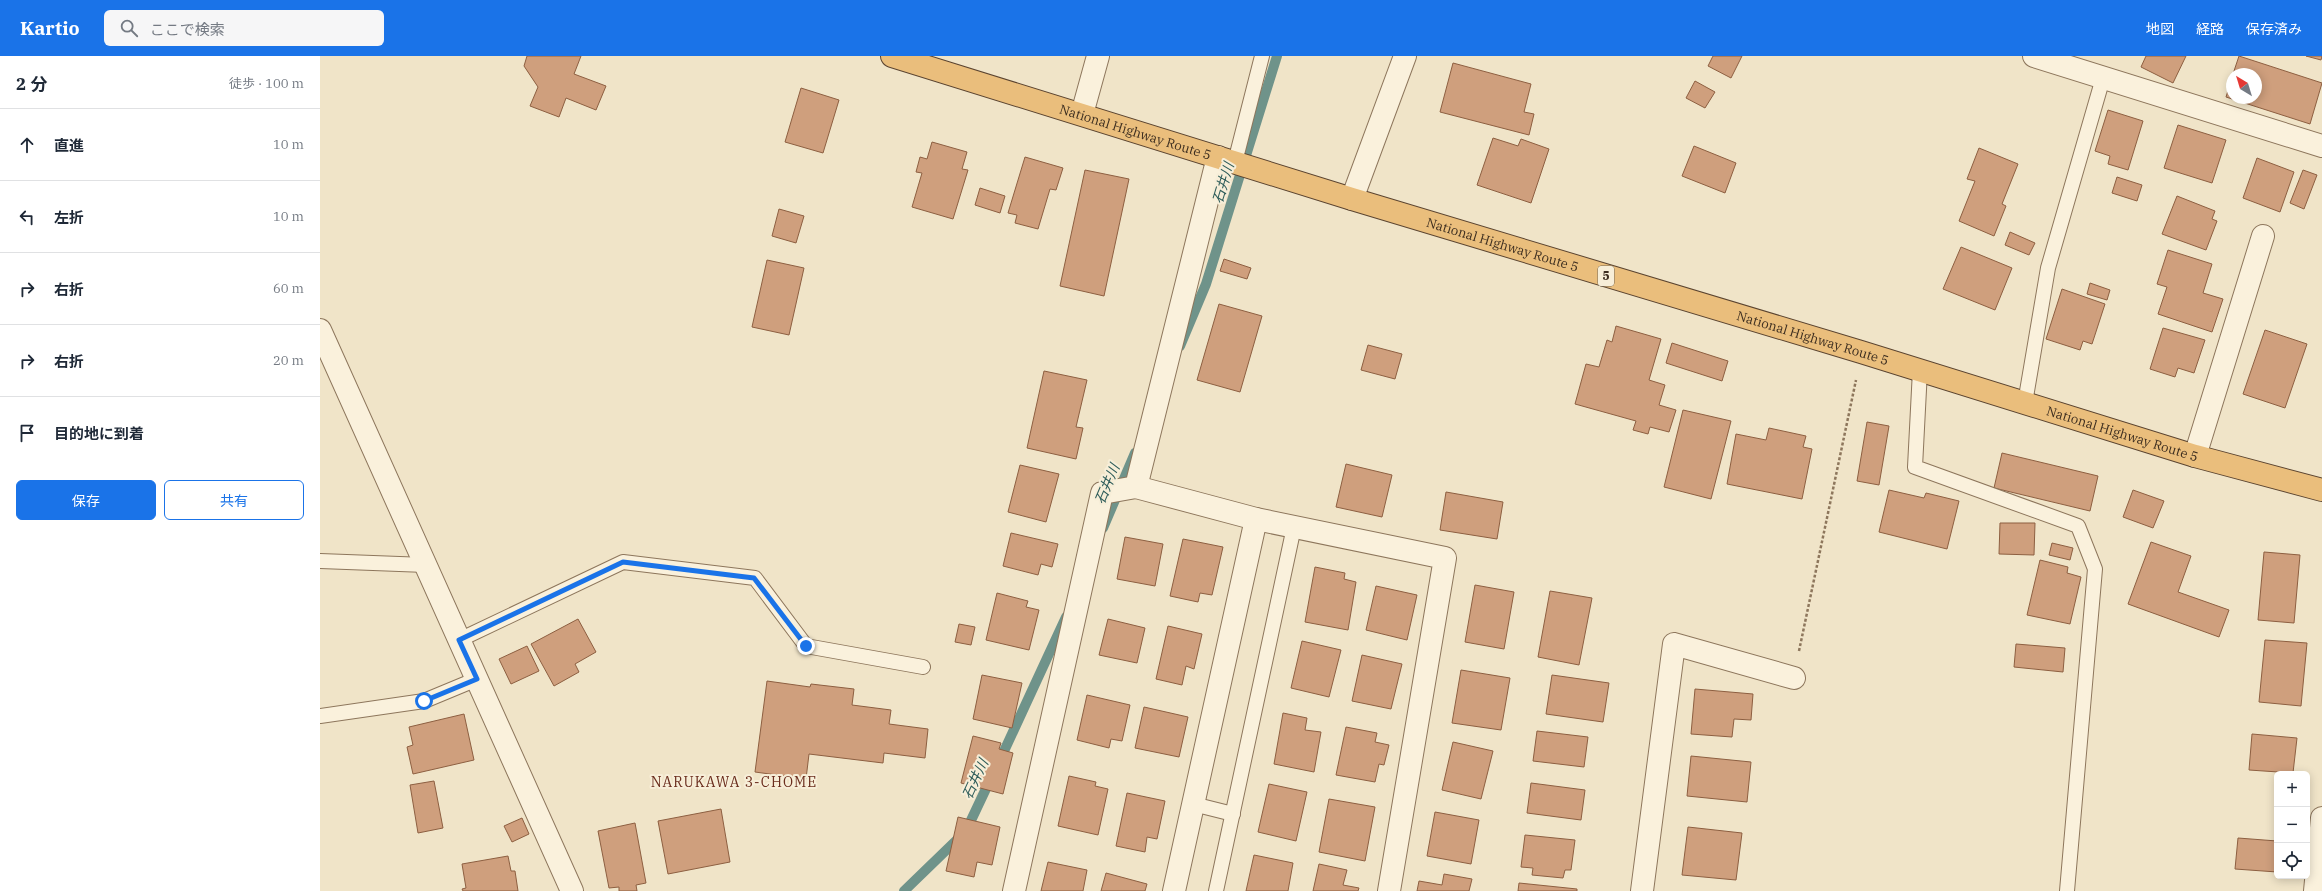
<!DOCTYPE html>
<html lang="ja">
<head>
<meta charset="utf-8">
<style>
	:root { --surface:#fff; --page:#f6f6f7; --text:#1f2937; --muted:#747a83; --line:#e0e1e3; --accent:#1a73e8 }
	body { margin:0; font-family:"IBM Plex Serif","Noto Sans JP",serif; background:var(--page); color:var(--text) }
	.controls { position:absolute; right:12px; bottom:12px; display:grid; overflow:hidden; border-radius:6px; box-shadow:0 2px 10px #0003 }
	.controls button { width:36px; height:36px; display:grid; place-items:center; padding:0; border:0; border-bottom:1px solid var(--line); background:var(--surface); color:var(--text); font:20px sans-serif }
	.compass { position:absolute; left:1906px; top:12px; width:36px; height:36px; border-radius:50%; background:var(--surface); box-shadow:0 2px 10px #0003; rotate:322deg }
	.stop { position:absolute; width:12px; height:12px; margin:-9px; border:3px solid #1a73e8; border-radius:50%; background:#fff }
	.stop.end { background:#1a73e8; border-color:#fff; box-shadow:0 1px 4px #0008 }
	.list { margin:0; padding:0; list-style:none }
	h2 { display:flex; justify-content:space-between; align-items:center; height:52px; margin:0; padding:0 16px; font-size:17px }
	h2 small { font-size:13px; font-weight:400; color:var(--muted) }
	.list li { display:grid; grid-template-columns:26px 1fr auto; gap:12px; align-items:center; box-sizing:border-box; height:72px; padding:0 16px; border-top:1px solid var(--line) }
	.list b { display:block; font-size:15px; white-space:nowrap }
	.list em { font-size:13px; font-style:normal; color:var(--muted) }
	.actions { display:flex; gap:8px; padding:12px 16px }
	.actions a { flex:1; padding:9px 0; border:1px solid var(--accent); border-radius:6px; text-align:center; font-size:14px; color:var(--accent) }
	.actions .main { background:var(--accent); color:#fff }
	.icon { flex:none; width:22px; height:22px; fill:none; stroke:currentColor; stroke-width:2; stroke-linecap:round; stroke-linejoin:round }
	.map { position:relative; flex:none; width:2002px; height:835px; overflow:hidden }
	header { display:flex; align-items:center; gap:24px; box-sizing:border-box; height:56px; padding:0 20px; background:var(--accent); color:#fff }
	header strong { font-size:19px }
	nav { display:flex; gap:22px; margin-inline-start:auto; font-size:14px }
	.search { width:280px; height:36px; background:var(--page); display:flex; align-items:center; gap:10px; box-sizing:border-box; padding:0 14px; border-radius:6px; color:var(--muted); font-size:15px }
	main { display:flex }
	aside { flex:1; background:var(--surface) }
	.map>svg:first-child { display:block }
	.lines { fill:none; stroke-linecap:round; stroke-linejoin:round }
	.stream { stroke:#6f938a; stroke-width:10 }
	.building { fill:#cf9f7d; stroke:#8d5f41 }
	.service-casing { stroke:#8d765c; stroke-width:16 }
	.minor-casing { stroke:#8d765c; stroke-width:24 }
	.tertiary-casing { stroke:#8d765c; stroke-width:24 }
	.trunk-casing { stroke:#5b4430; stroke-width:24 }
	.path { stroke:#8d765c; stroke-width:2.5; stroke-dasharray:3 2; stroke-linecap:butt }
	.service { stroke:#faf1dc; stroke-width:14 }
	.minor { stroke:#faf1dc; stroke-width:22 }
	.tertiary { stroke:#faf1dc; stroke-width:22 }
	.trunk { stroke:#eabe7c; stroke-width:22 }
	.route { stroke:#1a73e8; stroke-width:5 }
	.labels { text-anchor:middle; stroke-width:4; stroke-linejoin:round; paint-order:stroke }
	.shield { fill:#f7eed8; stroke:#756857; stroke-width:1 }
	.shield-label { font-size:12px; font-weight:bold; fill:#3d2e20 }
	.street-label { font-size:13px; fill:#3d2e20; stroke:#f7eed8 }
	.water-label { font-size:14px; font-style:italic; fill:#2f5d5a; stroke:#f7eed8 }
	.neighbourhood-label { font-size:14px; letter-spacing:1px; fill:#6b2e1e; stroke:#f7eed8 }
</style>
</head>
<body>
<header>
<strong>Kartio</strong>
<div class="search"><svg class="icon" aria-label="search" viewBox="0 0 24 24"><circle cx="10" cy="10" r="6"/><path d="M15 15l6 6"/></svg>ここで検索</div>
<nav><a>地図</a><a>経路</a><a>保存済み</a></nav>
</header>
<main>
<aside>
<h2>2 分<small>徒歩 · 100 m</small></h2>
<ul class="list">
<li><svg class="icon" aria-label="ahead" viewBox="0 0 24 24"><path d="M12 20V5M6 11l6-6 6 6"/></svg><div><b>直進</b></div><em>10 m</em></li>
<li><svg class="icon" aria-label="left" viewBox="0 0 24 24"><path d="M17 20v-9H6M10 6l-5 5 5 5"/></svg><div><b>左折</b></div><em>10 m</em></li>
<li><svg class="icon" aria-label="right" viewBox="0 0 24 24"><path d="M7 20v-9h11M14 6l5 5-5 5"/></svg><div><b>右折</b></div><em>60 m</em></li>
<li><svg class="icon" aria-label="right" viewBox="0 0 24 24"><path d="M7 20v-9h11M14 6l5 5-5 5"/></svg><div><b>右折</b></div><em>20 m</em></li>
<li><svg class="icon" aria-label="arrive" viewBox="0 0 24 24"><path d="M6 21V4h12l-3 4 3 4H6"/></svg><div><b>目的地に到着</b></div></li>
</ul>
<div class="actions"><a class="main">保存</a><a>共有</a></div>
</aside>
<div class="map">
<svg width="2002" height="835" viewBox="0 0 2002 835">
	<rect width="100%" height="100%" fill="#f0e4c8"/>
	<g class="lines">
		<g class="stream">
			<polyline points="860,290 886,228 957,0"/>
			<polyline points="783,472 815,397"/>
			<polyline points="679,706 746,561"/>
			<polyline points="584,835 646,775 671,722"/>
		</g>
	</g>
	<g class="building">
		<polygon points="207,0 261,0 254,18 286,30 276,54 246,42 239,61 210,50 218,31 204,10"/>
		<polygon points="1393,0 1422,0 1411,22 1388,10"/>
		<polygon points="1826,0 1866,0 1853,27 1821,11"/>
		<polygon points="1919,0 2002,27 1990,68 1906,41 1912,22 1912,42 1936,42 1936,18 1913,18"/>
		<polygon points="1986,0 2002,0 2001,4"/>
		<polygon points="1133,7 1211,28 1204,56 1214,58 1209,79 1120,56"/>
		<polygon points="1375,25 1395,36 1385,52 1366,42"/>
		<polygon points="481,32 519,44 503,97 465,86"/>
		<polygon points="1788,54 1823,65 1808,114 1788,108 1790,100 1775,95"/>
		<polygon points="1858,69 1906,84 1892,127 1844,112"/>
		<polygon points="1173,82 1198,90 1201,83 1229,93 1211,147 1157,129"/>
		<polygon points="612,86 647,96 642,113 648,114 633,163 592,151 602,117 596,116 600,101 607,103"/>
		<polygon points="1374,90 1416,107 1405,137 1362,120"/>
		<polygon points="1659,92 1698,108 1682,148 1686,150 1674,180 1639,165 1655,125 1647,123"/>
		<polygon points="705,101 743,112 736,134 730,133 718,173 695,167 697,159 688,157"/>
		<polygon points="1937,102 1974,116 1960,156 1923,142"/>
		<polygon points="765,114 809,123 784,240 740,230"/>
		<polygon points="1983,114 1997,119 1984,153 1970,147"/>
		<polygon points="1797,121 1822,129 1817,145 1792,137"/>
		<polygon points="660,132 685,140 680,157 655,149"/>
		<polygon points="1857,140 1895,155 1892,163 1897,165 1886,194 1842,178"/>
		<polygon points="459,153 484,160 476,187 452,180"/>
		<polygon points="1690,176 1715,187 1709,199 1685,189"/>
		<polygon points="1641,191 1692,212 1675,254 1623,233"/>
		<polygon points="1848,194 1892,208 1883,237 1903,243 1892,276 1838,258 1847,231 1837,228"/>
		<polygon points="904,203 931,212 927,223 900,215"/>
		<polygon points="447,204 484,212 469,279 432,271"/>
		<polygon points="1770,227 1790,234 1787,244 1767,238"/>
		<polygon points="1742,233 1785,248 1772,288 1763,285 1760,294 1726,283"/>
		<polygon points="899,248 942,260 920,336 877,324"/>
		<polygon points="1296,270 1341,283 1329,324 1345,329 1339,349 1356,354 1349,376 1330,371 1328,378 1313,374 1316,365 1255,348 1266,308 1279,311 1287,284 1292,286"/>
		<polygon points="1843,272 1885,284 1874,317 1858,312 1855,321 1830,313"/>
		<polygon points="1945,274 1987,288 1965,352 1923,338"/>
		<polygon points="1352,287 1408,305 1402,325 1346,307"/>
		<polygon points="1048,289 1082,298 1075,323 1041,314"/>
		<polygon points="724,315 767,324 756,371 763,372 756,403 707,392"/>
		<polygon points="1363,354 1411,365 1391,443 1344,431"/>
		<polygon points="1547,366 1569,370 1559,429 1537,425"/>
		<polygon points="1449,372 1486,380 1483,391 1492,393 1482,443 1407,428 1416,378 1446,384"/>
		<polygon points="1682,397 1778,420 1770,455 1674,432"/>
		<polygon points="1026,408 1072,419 1062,461 1016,451"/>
		<polygon points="700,409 739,418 726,466 688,456"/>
		<polygon points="1569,434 1604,442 1606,437 1639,445 1627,493 1559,476"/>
		<polygon points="1813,434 1844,445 1833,472 1803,461"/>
		<polygon points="1126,436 1183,446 1177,483 1120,474"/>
		<polygon points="1680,467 1715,467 1714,499 1679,498"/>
		<polygon points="691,477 738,488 732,511 721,508 718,519 683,510"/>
		<polygon points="805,481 843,488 835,530 797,523"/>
		<polygon points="863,483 903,491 892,539 880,537 878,546 850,540"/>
		<polygon points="1831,486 1871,500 1858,536 1909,554 1899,581 1808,548"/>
		<polygon points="1732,487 1753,492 1750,504 1729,499"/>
		<polygon points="1944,496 1980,499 1974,567 1938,564"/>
		<polygon points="1720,504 1748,511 1747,517 1761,521 1750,568 1707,559"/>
		<polygon points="995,511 1025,517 1024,523 1036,526 1028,574 985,566"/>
		<polygon points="1155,529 1194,536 1184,593 1145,586"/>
		<polygon points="1056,530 1097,539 1087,584 1046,574"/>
		<polygon points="1230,535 1272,542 1259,609 1218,601"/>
		<polygon points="677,537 708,545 706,551 719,554 709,594 666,584"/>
		<polygon points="258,563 276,596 255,608 259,616 234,630 211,588"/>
		<polygon points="788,563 825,572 817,607 779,599"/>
		<polygon points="639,568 655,571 651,589 635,586"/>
		<polygon points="848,570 882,578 874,613 866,610 862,629 836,623"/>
		<polygon points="1945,584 1987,587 1981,650 1939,646"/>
		<polygon points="982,585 1021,594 1009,641 971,632"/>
		<polygon points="1696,588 1745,592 1743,616 1694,611"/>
		<polygon points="207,590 219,615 191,628 179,603"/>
		<polygon points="1042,599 1082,608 1071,653 1032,645"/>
		<polygon points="1141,614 1190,622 1181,674 1132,667"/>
		<polygon points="662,619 702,627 692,672 653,663"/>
		<polygon points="1232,619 1289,627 1283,666 1226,658"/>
		<polygon points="447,625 490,631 491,628 534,633 532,649 571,654 569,668 608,673 605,702 564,697 563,707 489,698 486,723 435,716"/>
		<polygon points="1375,633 1433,638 1431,664 1414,663 1412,681 1371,678"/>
		<polygon points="767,639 810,649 802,685 791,683 789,692 757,684"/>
		<polygon points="824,651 868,661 859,701 815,692"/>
		<polygon points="963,657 987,662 985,674 1001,676 994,716 954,708"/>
		<polygon points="144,658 154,704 93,718 87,691 93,689 89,671"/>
		<polygon points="1026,671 1057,677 1055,686 1069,689 1064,709 1059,708 1055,726 1016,719"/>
		<polygon points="1217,675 1268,681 1264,711 1213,705"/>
		<polygon points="1932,678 1977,682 1973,717 1929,714"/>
		<polygon points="653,680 681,687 679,693 693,697 683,738 641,727"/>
		<polygon points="1133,686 1173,695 1161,743 1122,734"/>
		<polygon points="1371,700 1431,706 1427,746 1367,740"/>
		<polygon points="749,720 776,726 775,730 788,733 778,779 738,770"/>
		<polygon points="114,725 123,772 98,777 90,729"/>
		<polygon points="1211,727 1265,734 1261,764 1207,757"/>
		<polygon points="949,728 987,736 976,785 938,776"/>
		<polygon points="807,737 845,745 837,783 827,781 825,796 796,790"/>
		<polygon points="1009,743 1055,751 1045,805 999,796"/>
		<polygon points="401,753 410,806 348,818 338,765"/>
		<polygon points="1115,756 1159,764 1151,808 1107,800"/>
		<polygon points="638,761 680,771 672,809 657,806 654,821 626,815"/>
		<polygon points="202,762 209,778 192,786 184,770"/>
		<polygon points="315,767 326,827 316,829 317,835 299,835 299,831 289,832 278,775"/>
		<polygon points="1368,771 1422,777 1416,824 1362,819"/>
		<polygon points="1205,779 1255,784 1251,814 1245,814 1243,822 1212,819 1213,812 1201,811"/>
		<polygon points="1918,782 1957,785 1957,816 1915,813"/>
		<polygon points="934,799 973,807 968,835 926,835"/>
		<polygon points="188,800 191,815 195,815 198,835 143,835 142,833 146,832 142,808"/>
		<polygon points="728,806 767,814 763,835 721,835"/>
		<polygon points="999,808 1027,814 1023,829 1039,832 1038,835 993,835"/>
		<polygon points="786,817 827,828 825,835 781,835"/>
		<polygon points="1124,818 1152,823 1149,835 1097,835 1099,825 1122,829"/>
		<polygon points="1199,827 1257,833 1257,835 1198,835"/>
	</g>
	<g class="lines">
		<defs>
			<g id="service">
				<polyline points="915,106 942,0"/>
				<polyline points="1600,314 1595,411 1758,470 1775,513 1747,835"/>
				<polyline points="1705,347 1728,212 1783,22"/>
				<polyline points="0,505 106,509"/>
				<polyline points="139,584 303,506 435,522 486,590 603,611"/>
				<polyline points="0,660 104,645 157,623"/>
				<polyline points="873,748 913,758"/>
				<polyline points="896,835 974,471"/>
			</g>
			<g id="minor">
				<polyline points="1714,0 2002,90"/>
				<polyline points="762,58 778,0"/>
				<polyline points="0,274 252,835"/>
				<polyline points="1875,400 1943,180"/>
				<polyline points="816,431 936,463 1125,502 1069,835"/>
				<polyline points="694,835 782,437 816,431 898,101"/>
				<polyline points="854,835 936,463"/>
				<polyline points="1322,835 1354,588 1474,622"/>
				<polyline points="1995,835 2002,762"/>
			</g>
			<polyline id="tertiary" points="1032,143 1085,0"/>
			<g id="trunk">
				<path id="s1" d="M572 0 1032 143 1541 296 1875 400 2002 434"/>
			</g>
		</defs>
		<use href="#service" class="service-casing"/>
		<use href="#minor" class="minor-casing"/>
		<use href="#tertiary" class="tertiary-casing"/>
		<use href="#trunk" class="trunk-casing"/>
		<polyline class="path" points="1479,595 1536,324"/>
		<use href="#service" class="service"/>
		<use href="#minor" class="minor"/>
		<use href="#tertiary" class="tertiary"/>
		<use href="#trunk" class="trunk"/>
	</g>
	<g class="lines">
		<polyline class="route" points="104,645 157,623 139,584 303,506 434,522 486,590"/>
	</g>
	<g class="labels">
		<rect class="shield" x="1278" y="210" width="16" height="20" rx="3"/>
		<g class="shield-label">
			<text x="1286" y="224">5</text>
		</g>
		<g class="street-label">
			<text dy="5" stroke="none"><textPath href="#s1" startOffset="255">National Highway Route 5</textPath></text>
			<text dy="5" stroke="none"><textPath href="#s1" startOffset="639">National Highway Route 5</textPath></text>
			<text dy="5" stroke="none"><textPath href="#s1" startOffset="963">National Highway Route 5</textPath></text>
			<text dy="5" stroke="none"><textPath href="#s1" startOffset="1287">National Highway Route 5</textPath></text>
		</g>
		<g class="water-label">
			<text transform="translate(903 127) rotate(-73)" y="5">石井川</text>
			<text transform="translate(787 428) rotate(-67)" y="5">石井川</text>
			<text transform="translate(655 723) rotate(-65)" y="5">石井川</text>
		</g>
		<g class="neighbourhood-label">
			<text x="414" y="731">NARUKAWA 3-CHOME</text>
		</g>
	</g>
</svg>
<div class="controls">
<button>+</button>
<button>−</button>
<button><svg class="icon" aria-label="locate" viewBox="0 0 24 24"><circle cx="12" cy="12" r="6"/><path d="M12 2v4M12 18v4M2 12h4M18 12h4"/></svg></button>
</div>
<svg class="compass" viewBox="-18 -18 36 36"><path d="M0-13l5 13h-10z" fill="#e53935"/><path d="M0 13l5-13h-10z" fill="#747a83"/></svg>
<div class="stop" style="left:104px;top:645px"></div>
<div class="stop end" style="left:486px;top:590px"></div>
</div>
</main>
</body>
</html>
